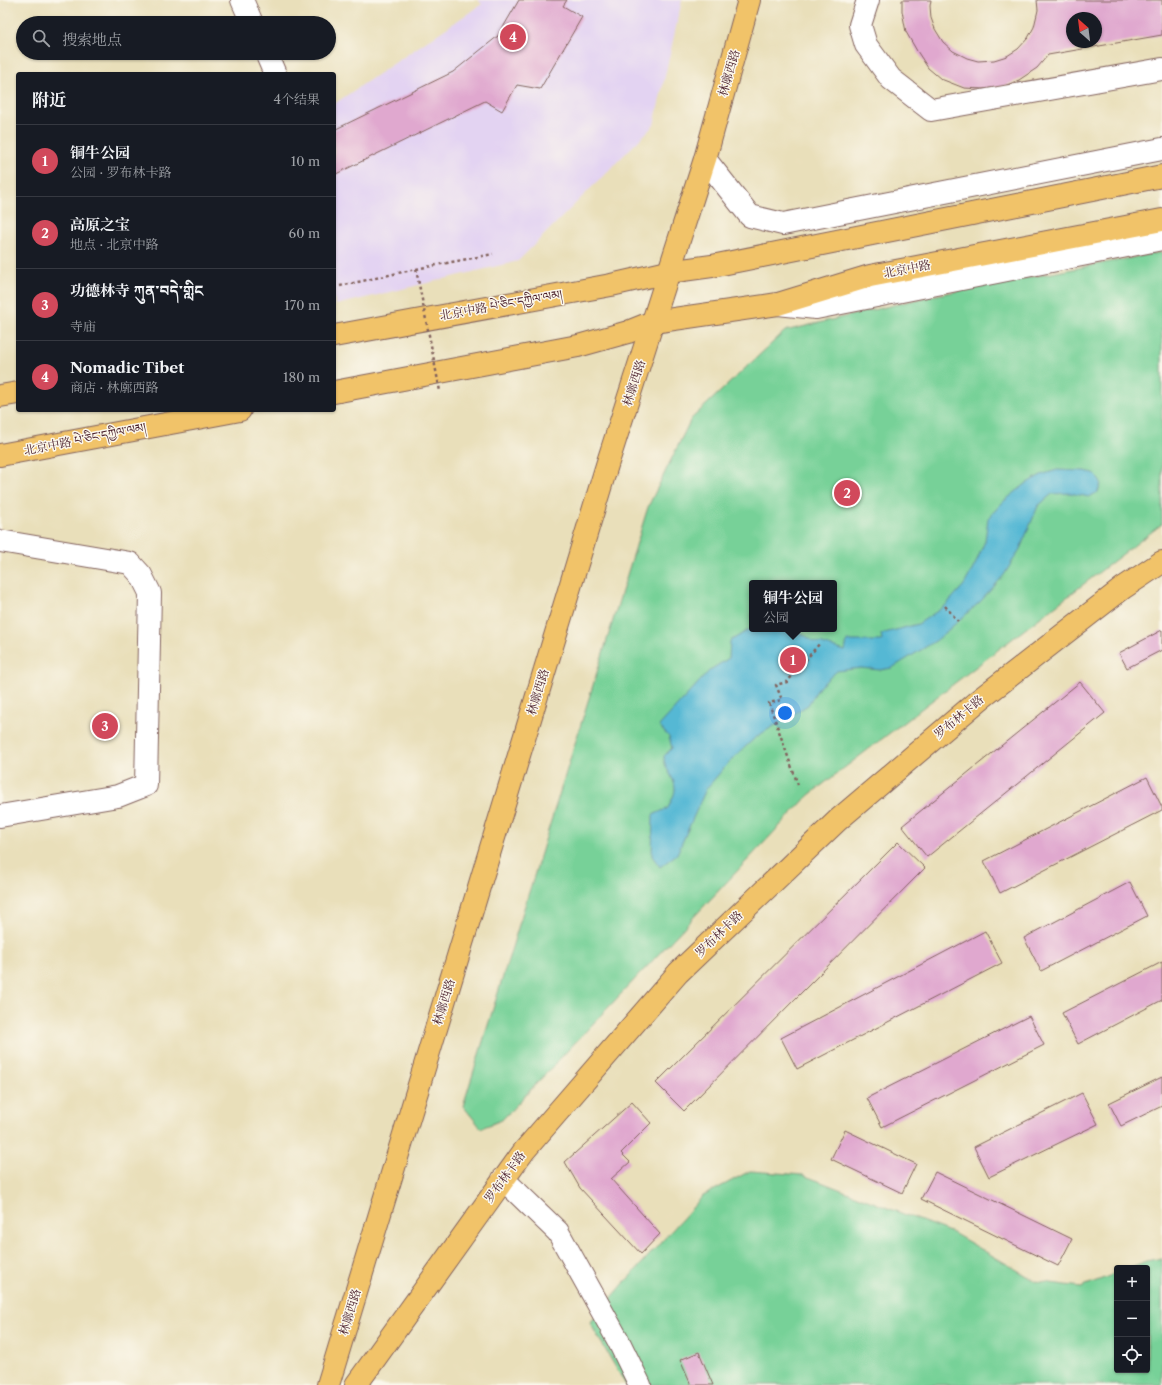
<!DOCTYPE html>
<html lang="zh">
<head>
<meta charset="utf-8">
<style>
	:root { --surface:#171b24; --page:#20242c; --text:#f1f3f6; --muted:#9ea1a6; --line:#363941; --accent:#d1495b }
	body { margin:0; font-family:"Libre Caslon Text","Noto Serif SC","Noto Serif Tibetan",serif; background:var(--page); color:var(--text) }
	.controls { position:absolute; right:12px; bottom:12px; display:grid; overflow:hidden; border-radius:4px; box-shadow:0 1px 3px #0004 }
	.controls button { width:36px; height:36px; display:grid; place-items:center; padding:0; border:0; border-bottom:1px solid var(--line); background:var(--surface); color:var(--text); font:20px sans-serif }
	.compass { position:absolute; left:1066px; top:12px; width:36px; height:36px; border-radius:50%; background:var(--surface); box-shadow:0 1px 3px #0004; rotate:332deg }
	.you { position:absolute; left:785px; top:713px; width:14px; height:14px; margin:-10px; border:3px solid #fff; border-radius:50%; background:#1a73e8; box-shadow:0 0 0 6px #1a73e833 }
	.badge { display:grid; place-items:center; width:26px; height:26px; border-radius:50%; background:var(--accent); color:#fff; font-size:13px; font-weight:700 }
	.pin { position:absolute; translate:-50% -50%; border:2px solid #fff; box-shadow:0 1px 4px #0006 }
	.popup { position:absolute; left:749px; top:580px; width:88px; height:52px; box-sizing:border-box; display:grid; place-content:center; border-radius:4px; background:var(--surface); filter:drop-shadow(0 1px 3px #0005); font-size:13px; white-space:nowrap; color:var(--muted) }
	.popup b { font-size:15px; color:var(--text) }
	.popup::after { content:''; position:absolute; left:50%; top:100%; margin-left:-8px; border:8px solid transparent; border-top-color:var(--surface) }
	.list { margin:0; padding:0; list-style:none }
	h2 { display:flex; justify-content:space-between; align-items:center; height:52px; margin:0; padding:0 16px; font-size:17px }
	h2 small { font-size:13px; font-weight:400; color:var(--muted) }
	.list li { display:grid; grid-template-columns:26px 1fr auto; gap:12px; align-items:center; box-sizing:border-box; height:72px; padding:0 16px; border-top:1px solid var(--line) }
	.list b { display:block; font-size:15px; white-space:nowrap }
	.list p { margin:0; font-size:13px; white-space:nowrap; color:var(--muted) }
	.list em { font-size:13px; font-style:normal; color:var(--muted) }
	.icon { flex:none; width:22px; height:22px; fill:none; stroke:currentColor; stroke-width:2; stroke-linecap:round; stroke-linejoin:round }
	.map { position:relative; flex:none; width:1162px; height:1385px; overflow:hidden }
	.search { position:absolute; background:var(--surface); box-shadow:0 1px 3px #0004; left:16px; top:16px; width:320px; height:44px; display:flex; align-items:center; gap:10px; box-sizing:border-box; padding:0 14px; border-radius:22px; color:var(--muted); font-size:15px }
	.panel { position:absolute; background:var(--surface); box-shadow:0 1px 3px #0004; left:16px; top:72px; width:320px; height:340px; border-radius:4px }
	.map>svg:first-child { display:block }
	.built { fill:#e3d3f2 }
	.green { fill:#77d198; stroke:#607862; fill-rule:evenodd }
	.water { fill:#55b8d4; stroke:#506c80 }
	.building { fill:#e0a8cf; fill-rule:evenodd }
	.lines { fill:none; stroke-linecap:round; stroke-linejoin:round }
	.minor-casing { stroke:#82625d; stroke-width:24 }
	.major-casing { stroke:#82625d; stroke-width:24 }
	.path { stroke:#82625d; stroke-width:2.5; stroke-dasharray:3 3; stroke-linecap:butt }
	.minor { stroke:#fff; stroke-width:22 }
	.major { stroke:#f1c369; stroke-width:22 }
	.path-bridge { stroke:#82625d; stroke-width:2.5; stroke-dasharray:3 3; stroke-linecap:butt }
	.labels { text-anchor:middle; stroke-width:3; stroke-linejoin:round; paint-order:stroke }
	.street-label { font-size:12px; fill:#4a1f2b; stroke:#fbf7ec }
</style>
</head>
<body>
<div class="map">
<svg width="1162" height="1385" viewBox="0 0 1162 1385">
	<rect width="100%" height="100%" fill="#fbf7ec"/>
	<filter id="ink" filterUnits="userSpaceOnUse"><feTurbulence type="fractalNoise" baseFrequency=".025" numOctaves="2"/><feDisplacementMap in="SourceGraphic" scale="8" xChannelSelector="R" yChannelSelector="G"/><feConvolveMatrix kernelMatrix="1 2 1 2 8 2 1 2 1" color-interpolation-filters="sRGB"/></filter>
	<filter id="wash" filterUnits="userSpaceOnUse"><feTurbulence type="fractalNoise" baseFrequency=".012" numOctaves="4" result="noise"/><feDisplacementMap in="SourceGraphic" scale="16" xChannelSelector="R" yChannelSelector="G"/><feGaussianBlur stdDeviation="0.9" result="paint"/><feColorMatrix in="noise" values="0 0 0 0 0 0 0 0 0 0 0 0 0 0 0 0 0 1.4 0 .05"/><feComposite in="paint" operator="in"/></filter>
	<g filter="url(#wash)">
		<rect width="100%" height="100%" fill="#e9dfba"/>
		<polygon class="built" points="478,0 682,0 654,125 518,261 336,305 334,297 334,104 482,4"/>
		<g class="green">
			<path d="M1162 252V524L809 795 502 1120 481 1128 463 1106 648 507 691 419 785 331 931 296ZM752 583H834V629H752Z"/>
			<polygon points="750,1171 803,1175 955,1234 1036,1281 1081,1287 1117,1273 1117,1370 1147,1370 1147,1268 1129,1268 1146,1261 1162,1258 1162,1385 626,1385 590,1323 625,1282 703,1196"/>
		</g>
		<path class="water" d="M1057 470 1084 471 1094 473 1101 483 1098 492 1089 497 1070 493 1052 494 1038 506 1020 549 1004 575 981 601 937 640 892 668 880 670 861 668 837 671 819 687 808 705 756 737 730 761 706 789 677 854 660 867 652 856 653 815 668 808C670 803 675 795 675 789 675 776 663 769 664 756L672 748 669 737 659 726 710 670 729 658 730 641 752 628V629H796L813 641 845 651 847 641H882L881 634 918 624 945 606 964 585 975 565 985 541 988 518 1004 501 1027 483 1041 475Z"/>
		<g id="blocks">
			<g class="building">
				<polygon points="519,0 567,0 563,6 582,17 540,89 517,85 502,111 485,101 336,174 334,170 334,130 453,72 498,36"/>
				<path d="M902 0H931L930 6 931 18 935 29 943 42 953 51 967 58 978 61 994 60 1007 56 1018 49 1028 38 1034 27 1038 10 1037 0H1162V35L1048 55 1037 68 1019 80 1002 87 983 89 964 88 941 79 928 68 917 51 906 32 902 11ZM1072 18H1096V42H1072Z"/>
				<polygon points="1162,630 1162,650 1127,668 1119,653"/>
				<polygon points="1080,682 1105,713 927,857 902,826"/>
				<polygon points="1147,777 1162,807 1162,810 1000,893 984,861"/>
				<polygon points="898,842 925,868 684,1111 656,1083"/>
				<polygon points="1130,882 1147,916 1041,971 1024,938"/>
				<polygon points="985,931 1002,963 797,1069 781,1038"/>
				<polygon points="1162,962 1162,1000 1078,1044 1062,1013"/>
				<polygon points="1029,1016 1044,1045 882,1127 867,1098"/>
				<polygon points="1162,1077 1162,1106 1121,1126 1109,1103"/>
				<polygon points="1082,1093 1098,1124 989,1177 974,1147"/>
				<polygon points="632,1102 651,1123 621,1153 630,1162 611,1179 660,1234 641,1254 580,1188 565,1162"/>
				<polygon points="845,1130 916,1164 902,1193 831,1159"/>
				<polygon points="935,1172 1072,1239 1058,1266 921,1199"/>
				<polygon points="699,1352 713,1385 691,1385 680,1360"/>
			</g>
		</g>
	</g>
	<g filter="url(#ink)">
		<use href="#blocks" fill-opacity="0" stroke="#82625d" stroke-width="1"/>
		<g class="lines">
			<defs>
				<g id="minor">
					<polyline points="242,0 252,23"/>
					<polyline points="868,0 860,25 866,45 891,79 931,110 1162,69"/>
					<polyline points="266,53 275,74"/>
					<polyline points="705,159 750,216 783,224 1162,149"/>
					<polyline points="778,304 816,308 1162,239"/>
					<polyline points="0,541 130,563 141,575 150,593 146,785 118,796 0,816"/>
					<polyline points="503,1179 558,1232 618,1340 640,1385"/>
				</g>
				<g id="major">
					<polyline points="334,336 611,285 668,272 712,266 1162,176"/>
					<polyline points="334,392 578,346 628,332 653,322 778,304 870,276 1162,220"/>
					<polyline points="0,396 18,393"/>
					<polyline points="0,455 240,410"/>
					<polyline points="328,1385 607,465 705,159 749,0"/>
					<polyline points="356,1385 524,1151 678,973 838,820 979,700 1123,588 1162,562"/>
				</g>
			</defs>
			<use href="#minor" class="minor-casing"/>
			<use href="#major" class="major-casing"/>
			<g class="path">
				<polyline points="340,286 416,269 493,254"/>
				<polyline points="945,606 958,621"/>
				<polyline points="798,785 769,703 782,700 776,685 787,682 820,643"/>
			</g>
			<use href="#minor" class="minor"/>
			<use href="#major" class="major"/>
			<polyline class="path-bridge" points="416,269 440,391"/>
		</g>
	</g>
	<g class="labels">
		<g class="street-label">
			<text transform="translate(729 73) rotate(-74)" y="4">林廓西路</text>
			<text transform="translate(907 269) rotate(-11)" y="4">北京中路</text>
			<text transform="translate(501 305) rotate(-10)" y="4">北京中路 པེ་ཅིང་དཀྱིལ་ལམ།</text>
			<text transform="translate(634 383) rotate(-72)" y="4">林廓西路</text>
			<text transform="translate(85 439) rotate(-11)" y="4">北京中路 པེ་ཅིང་དཀྱིལ་ལམ།</text>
			<text transform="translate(538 692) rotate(-73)" y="4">林廓西路</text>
			<text transform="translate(959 717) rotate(-40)" y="4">罗布林卡路</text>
			<text transform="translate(719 934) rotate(-44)" y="4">罗布林卡路</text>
			<text transform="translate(444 1002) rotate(-73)" y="4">林廓西路</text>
			<text transform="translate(505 1177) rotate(-54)" y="4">罗布林卡路</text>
			<text transform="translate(350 1312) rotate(-73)" y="4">林廓西路</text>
		</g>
	</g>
</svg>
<div class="controls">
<button>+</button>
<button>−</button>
<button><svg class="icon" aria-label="locate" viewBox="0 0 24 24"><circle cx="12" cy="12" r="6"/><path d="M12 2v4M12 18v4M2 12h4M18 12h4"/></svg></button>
</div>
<svg class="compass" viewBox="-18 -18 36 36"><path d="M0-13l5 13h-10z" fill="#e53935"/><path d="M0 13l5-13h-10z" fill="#9ea1a6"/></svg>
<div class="you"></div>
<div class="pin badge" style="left:793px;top:660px">1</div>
<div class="popup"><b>铜牛公园</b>公园</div>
<div class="pin badge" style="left:847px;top:493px">2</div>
<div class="pin badge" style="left:105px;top:726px">3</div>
<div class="pin badge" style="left:513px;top:37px">4</div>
<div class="search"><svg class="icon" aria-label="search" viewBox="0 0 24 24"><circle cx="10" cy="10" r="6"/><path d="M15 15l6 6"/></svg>搜索地点</div>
<section class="panel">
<h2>附近<small>4个结果</small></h2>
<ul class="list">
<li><span class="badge">1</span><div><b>铜牛公园</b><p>公园 · 罗布林卡路</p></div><em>10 m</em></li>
<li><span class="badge">2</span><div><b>高原之宝</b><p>地点 · 北京中路</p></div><em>60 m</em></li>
<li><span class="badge">3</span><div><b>功德林寺 ཀུན་བདེ་གླིང</b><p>寺庙</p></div><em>170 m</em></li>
<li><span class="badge">4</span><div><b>Nomadic Tibet</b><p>商店 · 林廓西路</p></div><em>180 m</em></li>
</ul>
</section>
</div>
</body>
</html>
